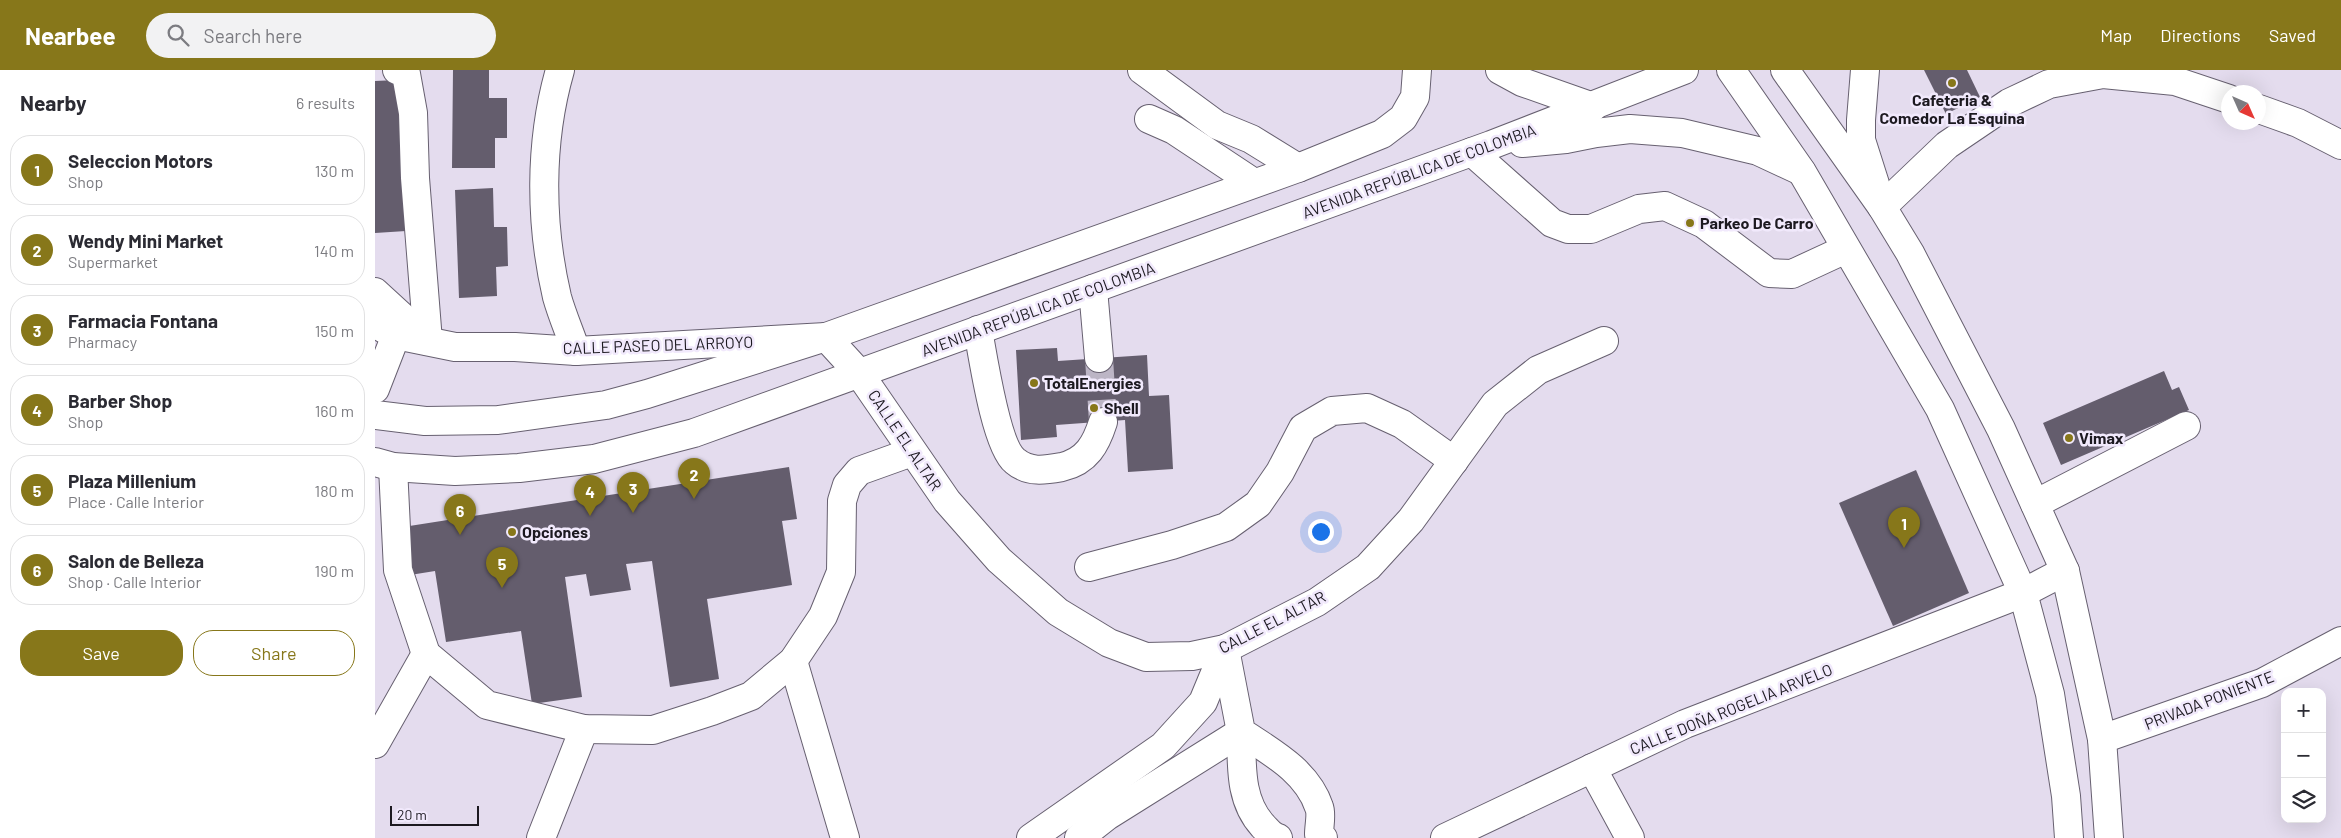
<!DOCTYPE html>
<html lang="en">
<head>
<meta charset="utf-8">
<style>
	:root { --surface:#fff; --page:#f2f2f3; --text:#2b2b33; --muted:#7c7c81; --line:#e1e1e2; --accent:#87771a }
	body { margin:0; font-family:Barlow,sans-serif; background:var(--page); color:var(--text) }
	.controls { position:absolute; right:15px; bottom:15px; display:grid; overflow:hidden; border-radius:10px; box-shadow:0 5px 20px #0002 }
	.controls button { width:45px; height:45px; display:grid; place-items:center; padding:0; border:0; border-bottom:1px solid var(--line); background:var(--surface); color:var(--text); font:25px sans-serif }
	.compass { position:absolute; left:1846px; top:15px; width:45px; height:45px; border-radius:50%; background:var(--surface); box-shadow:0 5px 20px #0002; rotate:135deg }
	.scale { position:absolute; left:15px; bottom:12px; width:89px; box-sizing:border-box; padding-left:5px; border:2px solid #1c1920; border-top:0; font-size:14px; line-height:18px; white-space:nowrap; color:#1c1920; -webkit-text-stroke:4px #f1e9fc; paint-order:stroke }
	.you { position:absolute; left:945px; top:461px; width:18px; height:18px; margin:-12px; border:4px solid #fff; border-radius:50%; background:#1a73e8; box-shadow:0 0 0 8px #1a73e833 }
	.badge { display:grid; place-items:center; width:32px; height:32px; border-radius:50%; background:var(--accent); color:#fff; font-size:16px; font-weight:700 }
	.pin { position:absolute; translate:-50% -41px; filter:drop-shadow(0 1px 2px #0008) }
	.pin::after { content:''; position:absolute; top:26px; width:18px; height:15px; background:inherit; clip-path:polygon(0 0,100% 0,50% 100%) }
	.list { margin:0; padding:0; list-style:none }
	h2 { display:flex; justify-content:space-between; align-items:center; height:65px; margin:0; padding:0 20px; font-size:21px }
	h2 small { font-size:16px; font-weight:400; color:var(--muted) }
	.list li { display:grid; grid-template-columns:32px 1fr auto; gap:15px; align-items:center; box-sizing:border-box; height:70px; margin:0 10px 10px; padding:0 10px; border:1px solid var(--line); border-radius:20px }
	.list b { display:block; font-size:19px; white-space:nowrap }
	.list p { margin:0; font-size:16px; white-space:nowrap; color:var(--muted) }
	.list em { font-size:16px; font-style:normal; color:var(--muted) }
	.actions { display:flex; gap:10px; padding:15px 20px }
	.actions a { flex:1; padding:11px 0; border:1px solid var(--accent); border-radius:20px; text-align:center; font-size:18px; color:var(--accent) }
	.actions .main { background:var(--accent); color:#fff }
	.icon { flex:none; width:28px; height:28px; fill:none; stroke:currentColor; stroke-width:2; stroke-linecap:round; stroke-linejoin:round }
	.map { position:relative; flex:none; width:1966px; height:768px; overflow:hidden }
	header { display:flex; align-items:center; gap:30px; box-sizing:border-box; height:70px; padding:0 25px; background:var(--accent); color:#fff }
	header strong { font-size:24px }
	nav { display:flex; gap:28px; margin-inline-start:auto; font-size:18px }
	.search { width:350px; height:45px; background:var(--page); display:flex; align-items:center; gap:12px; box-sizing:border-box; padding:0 18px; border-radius:28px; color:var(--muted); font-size:19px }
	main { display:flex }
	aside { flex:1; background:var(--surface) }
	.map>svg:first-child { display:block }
	.building { fill:#645d6d }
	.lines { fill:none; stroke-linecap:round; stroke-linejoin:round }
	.minor-tunnel { stroke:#bcb5c5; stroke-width:28; stroke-dasharray:28 14; stroke-linecap:butt }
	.minor-casing { stroke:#676070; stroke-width:30 }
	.major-casing { stroke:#676070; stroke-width:30 }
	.minor { stroke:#fff; stroke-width:28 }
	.major { stroke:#fff; stroke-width:28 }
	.poi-dot { fill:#87771a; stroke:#f1e9fc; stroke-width:2 }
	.labels { text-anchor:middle; stroke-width:5; stroke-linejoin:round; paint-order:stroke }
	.poi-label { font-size:16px; font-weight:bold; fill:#1c1920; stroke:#f1e9fc; text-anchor:start }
	.street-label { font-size:16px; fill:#1c1920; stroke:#f1e9fc }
</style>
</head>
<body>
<header>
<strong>Nearbee</strong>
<div class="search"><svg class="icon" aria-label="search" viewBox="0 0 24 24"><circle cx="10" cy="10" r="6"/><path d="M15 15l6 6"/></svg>Search here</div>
<nav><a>Map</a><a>Directions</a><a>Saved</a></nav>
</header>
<main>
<aside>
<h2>Nearby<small>6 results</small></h2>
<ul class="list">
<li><span class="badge">1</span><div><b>Seleccion Motors</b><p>Shop</p></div><em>130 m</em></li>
<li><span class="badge">2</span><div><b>Wendy Mini Market</b><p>Supermarket</p></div><em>140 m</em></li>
<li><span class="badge">3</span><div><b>Farmacia Fontana</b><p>Pharmacy</p></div><em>150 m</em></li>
<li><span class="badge">4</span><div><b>Barber Shop</b><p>Shop</p></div><em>160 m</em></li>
<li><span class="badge">5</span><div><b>Plaza Millenium</b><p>Place · Calle Interior</p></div><em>180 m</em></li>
<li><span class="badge">6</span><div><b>Salon de Belleza</b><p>Shop · Calle Interior</p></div><em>190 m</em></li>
</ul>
<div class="actions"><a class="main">Save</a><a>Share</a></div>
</aside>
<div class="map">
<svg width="1966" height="768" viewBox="0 0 1966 768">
	<rect width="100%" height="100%" fill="#e4dcee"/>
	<g class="building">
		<polygon points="78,0 114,0 114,28 132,28 132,68 120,68 120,98 77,98"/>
		<polygon points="1549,0 1592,0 1605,27 1571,44"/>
		<polygon points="22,10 31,161 0,163 0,11"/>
		<polygon points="118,118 119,157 132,157 133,196 121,197 122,226 84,228 80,120"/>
		<polygon points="682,278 683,291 772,285 774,326 794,325 798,399 753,402 750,350 681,355 682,367 646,370 641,280"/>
		<polygon points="1789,301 1797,320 1804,317 1814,340 1686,395 1668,353"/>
		<polygon points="414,397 422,449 407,451 417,515 332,529 344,609 295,617 277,491 251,494 256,520 215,526 211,504 190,507 207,627 157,634 146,561 71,572 60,501 35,505 28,457"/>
		<polygon points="1541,400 1594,523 1518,556 1464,433"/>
	</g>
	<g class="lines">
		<polyline class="minor-tunnel" points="724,288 728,352"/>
		<defs>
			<g id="minor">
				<polyline points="22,0 31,4 38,43 40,108 53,271"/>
				<path d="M185 0C164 73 165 154 182 227 187 245 195 263 201 281"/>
				<polyline points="767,0 842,55 876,69 923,98"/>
				<polyline points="1884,39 1923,53 1966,75"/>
				<polyline points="774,49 799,60 879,113"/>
				<polyline points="1097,82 1177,153 1193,159 1216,159 1264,139 1290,136 1329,154 1394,203 1417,204 1471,179"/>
				<polyline points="1507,137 1572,75 1634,33 1674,14 1728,4 1800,11 1854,29"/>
				<polyline points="718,219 724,288"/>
				<polyline points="0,222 48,266"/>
				<polyline points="0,254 21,265 80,277 140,277 201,281 451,267 484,303 572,431 624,490 683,542 734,573 771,587 817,586 850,579 942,532 993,497 1036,450 1120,334 1163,300 1229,271"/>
				<path d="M603 260C608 287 621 376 640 391 654 403 670 400 687 397 712 391 721 374 728 352"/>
				<polyline points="0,319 21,265"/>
				<polyline points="18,397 23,500 51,584 112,635 209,659 278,660 337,641 376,626 418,591 448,546 466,502 467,431 472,415 484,401 537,382"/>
				<polyline points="1660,434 1811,356"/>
				<polyline points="714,497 797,475 851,457 883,434 905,402 928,358 957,341 992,338 1027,354 1079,391"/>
				<path d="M850 579 866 662C896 682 932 701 944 737 947 744 944 756 944 764L948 768"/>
				<polyline points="418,591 470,768"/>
				<path d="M866 662C867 695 864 730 888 756 893 761 896 766 903 768"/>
				<polyline points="1727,669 1887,613 1966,571"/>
				<polyline points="0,674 51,584"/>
				<polyline points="1217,698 1255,768"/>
				<polyline points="166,768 209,659"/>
				<polyline points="656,768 788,676 828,632 850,579"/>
				<polyline points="704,768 732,746 866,662"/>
				<polyline points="1070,768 1310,654 1648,523 1690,501"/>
			</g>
			<g id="major">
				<polyline points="1125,0 1147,12 1218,37"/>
				<polyline points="1356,0 1427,102 1565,339 1648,523 1675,624 1691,726 1694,768"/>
				<polyline points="1410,0 1507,137 1535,183 1626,359 1690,501 1727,669 1734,768"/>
				<polyline points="1490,0 1486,50 1486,70 1500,114"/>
				<polyline points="1147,73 1191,69 1221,63 1255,59 1307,63 1383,81 1426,101"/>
				<polyline points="0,345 50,351 123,350 231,335 272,324 451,267 923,98 1007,64 1028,48 1040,27 1042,0"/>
				<polyline points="0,392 18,397 80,401 144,398 219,389 319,363 1116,75 1309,0"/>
			</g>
		</defs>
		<use href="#minor" class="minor-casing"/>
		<use href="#major" class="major-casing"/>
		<use href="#minor" class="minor"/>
		<use href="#major" class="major"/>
	</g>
	<g class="poi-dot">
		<circle cx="1577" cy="13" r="5"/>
		<circle cx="1315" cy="153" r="5"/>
		<circle cx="659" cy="313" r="5"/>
		<circle cx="719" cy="338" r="5"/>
		<circle cx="1694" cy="368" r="5"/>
		<circle cx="137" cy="462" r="5"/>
	</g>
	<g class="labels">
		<g class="poi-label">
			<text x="1577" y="36" text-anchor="middle">Cafeteria &amp;<tspan x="1577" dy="18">Comedor La Esquina</tspan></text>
			<text x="1325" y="159">Parkeo De Carro</text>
			<text x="669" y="319">TotalEnergies</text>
			<text x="729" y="344">Shell</text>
			<text x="1704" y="374">Vimax</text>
			<text x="147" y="468">Opciones</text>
		</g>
		<g class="street-label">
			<text transform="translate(1044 101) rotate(-20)" y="6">AVENIDA REPÚBLICA DE COLOMBIA</text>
			<text transform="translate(663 239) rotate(-20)" y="6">AVENIDA REPÚBLICA DE COLOMBIA</text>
			<text transform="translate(283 275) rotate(-2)" y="6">CALLE PASEO DEL ARROYO</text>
			<text transform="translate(530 370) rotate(56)" y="6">CALLE EL ALTAR</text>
			<text transform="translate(897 552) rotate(-27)" y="6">CALLE EL ALTAR</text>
			<text transform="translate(1834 630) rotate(-21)" y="6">PRIVADA PONIENTE</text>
			<text transform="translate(1356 639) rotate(-22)" y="6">CALLE DOÑA ROGELIA ARVELO</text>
		</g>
	</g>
</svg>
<div class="controls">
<button>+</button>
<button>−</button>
<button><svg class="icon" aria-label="layers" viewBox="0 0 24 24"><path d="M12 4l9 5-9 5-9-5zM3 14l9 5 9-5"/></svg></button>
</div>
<svg class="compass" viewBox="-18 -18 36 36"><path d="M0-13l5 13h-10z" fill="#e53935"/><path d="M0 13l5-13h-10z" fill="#7c7c81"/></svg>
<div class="scale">20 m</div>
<div class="you"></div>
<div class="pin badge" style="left:1529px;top:478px">1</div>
<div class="pin badge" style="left:319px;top:429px">2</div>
<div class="pin badge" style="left:258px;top:443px">3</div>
<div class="pin badge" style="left:215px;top:446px">4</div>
<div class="pin badge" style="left:127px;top:518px">5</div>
<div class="pin badge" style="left:85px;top:465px">6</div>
</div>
</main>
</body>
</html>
